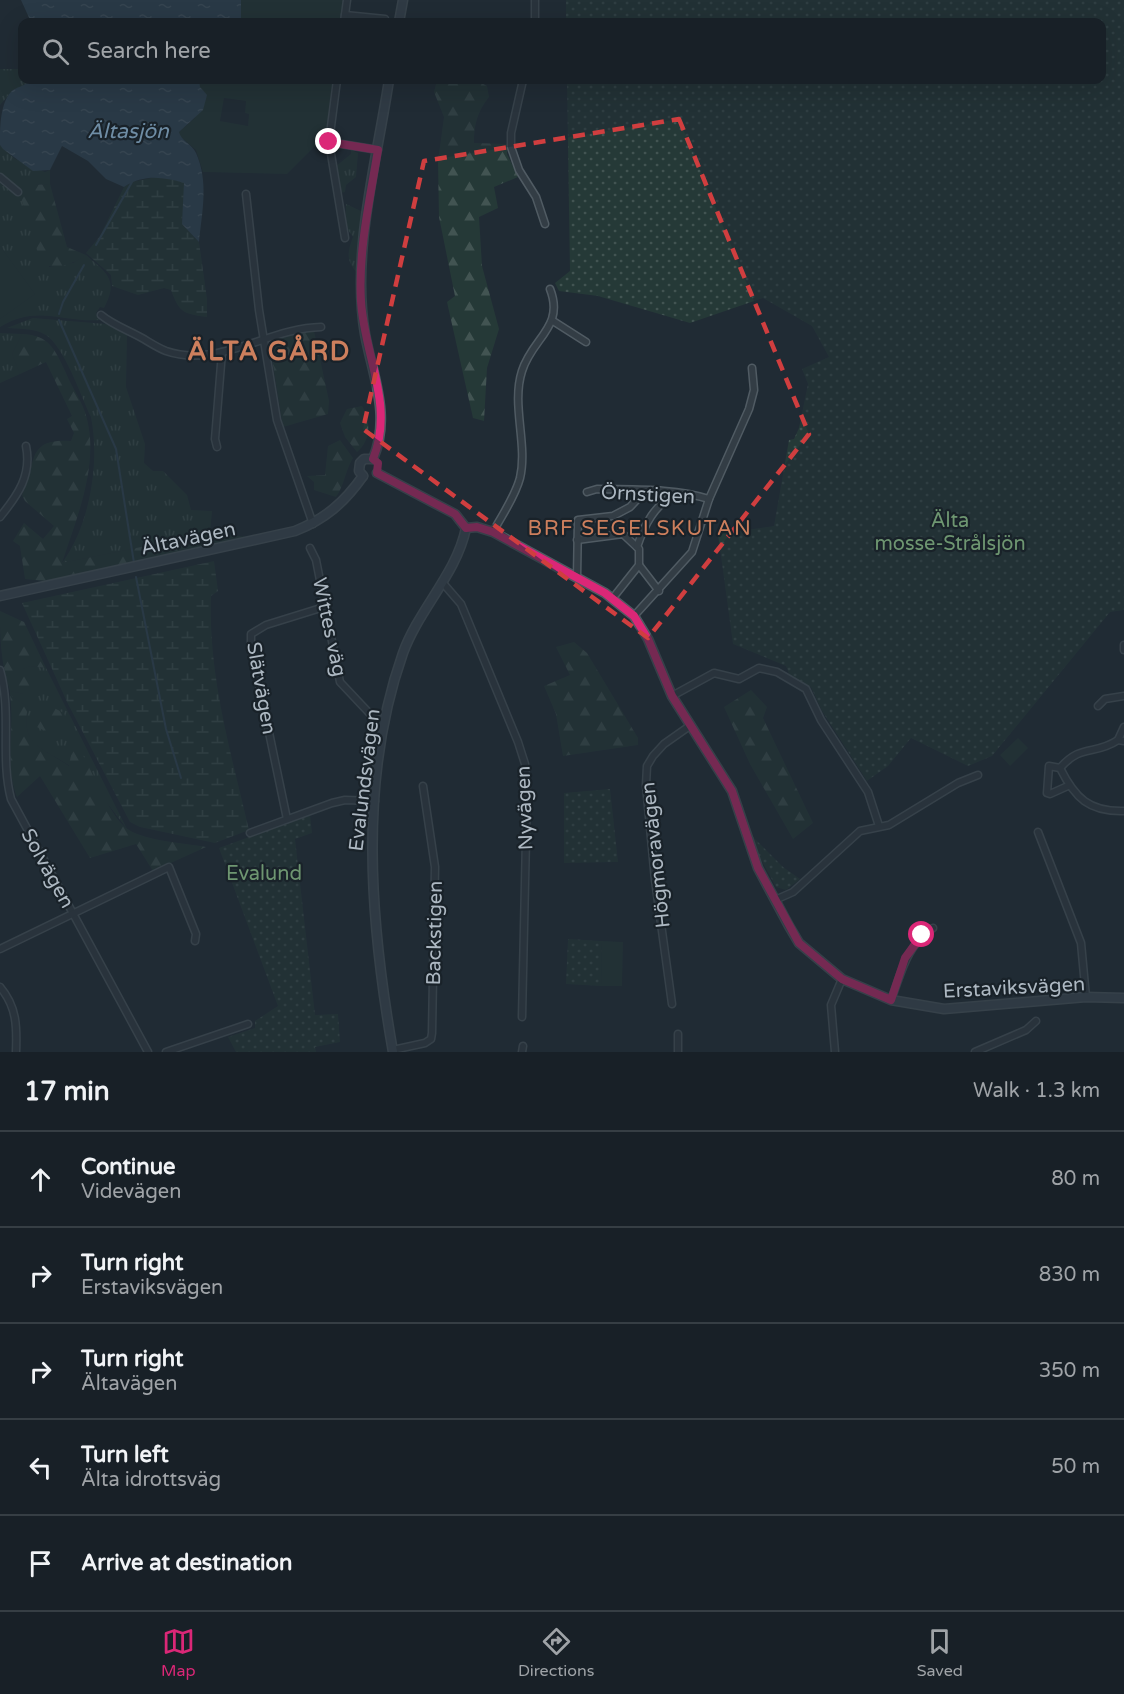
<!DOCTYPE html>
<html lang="en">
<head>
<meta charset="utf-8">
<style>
	:root { --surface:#182027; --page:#252d33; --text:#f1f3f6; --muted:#9fa3a7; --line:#363e44; --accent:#db2777 }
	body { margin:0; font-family:"Varela Round",sans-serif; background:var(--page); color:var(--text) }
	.stop { position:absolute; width:18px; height:18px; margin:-14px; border:4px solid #db2777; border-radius:50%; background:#fff }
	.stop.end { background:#db2777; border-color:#fff; box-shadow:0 2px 6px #0008 }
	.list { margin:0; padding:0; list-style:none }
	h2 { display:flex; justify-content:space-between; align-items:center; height:78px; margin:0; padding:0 24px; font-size:26px }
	h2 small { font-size:20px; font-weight:400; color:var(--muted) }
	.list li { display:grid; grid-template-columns:39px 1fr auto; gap:18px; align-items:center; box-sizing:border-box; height:96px; padding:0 24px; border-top:2px solid var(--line) }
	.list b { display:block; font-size:22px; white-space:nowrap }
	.list p { margin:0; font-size:20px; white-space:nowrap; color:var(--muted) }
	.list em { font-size:20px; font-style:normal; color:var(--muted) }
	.icon { flex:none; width:33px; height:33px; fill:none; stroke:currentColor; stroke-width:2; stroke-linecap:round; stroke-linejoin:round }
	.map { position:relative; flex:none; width:1124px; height:1052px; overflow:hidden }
	.search { position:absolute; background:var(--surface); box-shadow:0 6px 24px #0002; left:18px; right:18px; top:18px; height:66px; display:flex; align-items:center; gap:15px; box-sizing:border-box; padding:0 21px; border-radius:12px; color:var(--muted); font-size:22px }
	.sheet { height:558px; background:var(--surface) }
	nav { display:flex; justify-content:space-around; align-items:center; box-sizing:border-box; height:84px; border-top:2px solid var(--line); background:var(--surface); font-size:16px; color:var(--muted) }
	nav a { display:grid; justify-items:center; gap:3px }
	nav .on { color:var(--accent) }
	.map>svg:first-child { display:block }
	.grass { fill:url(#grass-tufts) }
	.forest { fill:url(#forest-firs) }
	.wetland { fill:url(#wetland-marsh) }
	.park { fill:url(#park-dots) }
	.garden { fill:#253937; fill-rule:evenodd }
	.water { fill:url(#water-ripples) }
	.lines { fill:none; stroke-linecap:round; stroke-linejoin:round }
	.stream { stroke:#344a5b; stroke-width:2 }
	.street-casing { stroke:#505b63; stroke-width:9 }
	.secondary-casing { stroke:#505b63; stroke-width:11 }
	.street { stroke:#333d45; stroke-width:6 }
	.secondary { stroke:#414d58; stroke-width:8 }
	.route { stroke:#db2777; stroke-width:8 }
	.marked { fill:none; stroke:#d03e3f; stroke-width:4.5; stroke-dasharray:12 8; stroke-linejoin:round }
	.labels { text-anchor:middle; stroke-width:4.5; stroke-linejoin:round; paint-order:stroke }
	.street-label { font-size:20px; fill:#adb8c2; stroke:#192229 }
	.park-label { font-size:20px; fill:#6e9671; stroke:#192229 }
	.water-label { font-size:21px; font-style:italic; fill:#6f8da5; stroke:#192229 }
	.neighbourhood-label { font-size:21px; letter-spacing:1.5px; fill:#cd7f5d; stroke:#192229 }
	.district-label { font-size:26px; font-weight:bold; letter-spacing:1.5px; fill:#cd7f5d; stroke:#192229 }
</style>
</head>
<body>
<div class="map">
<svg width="1124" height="1052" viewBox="0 0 1124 1052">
	<defs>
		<pattern id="grass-tufts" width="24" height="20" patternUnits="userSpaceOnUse" patternTransform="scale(1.5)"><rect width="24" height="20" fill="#253937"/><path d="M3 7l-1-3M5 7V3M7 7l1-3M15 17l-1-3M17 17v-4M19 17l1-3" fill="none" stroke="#425452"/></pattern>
		<pattern id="forest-firs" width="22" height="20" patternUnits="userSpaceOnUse" patternTransform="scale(1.5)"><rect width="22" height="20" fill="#253937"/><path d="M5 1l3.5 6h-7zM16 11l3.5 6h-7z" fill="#425452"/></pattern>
		<pattern id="wetland-marsh" width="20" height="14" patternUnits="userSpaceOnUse" patternTransform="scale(1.5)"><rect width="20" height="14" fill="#253937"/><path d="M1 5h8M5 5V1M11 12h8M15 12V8" fill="none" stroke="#425452"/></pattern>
		<pattern id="park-dots" width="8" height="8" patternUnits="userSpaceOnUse" patternTransform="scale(1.5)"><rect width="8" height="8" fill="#253937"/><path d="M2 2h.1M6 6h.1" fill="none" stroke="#425452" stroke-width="1.8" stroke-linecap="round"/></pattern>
		<pattern id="water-ripples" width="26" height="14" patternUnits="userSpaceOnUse" patternTransform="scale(1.5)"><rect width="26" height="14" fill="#344a5b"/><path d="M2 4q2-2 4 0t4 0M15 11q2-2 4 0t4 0" fill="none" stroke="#4f6271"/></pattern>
	</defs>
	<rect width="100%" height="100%" fill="#202b34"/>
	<g class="grass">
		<polygon points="0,69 22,69 22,80 30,80 26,85 13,90 0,105"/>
		<path d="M0 145 15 159 45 172 50 170V184L34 185 49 267 73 263 86 255C107 273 119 280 104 308L100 307 96 313 100 320C63 323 37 304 0 327V319L35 294 0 246Z"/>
		<polygon points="351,150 358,153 356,177 346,185 345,192 341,193 335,167 351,154"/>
		<path d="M346 204 363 212 357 273C345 259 348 251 353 237L345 226Z"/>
		<path d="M33 318 106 324 127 334 126 387 145 444 144 463 153 471H163L187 495 191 510 212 511 210 533 62 563C90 525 100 463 91 417 81 397 64 344 44 334 33 328 19 329 7 328Z"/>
		<polygon points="0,333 22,334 12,354 20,374 0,383"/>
		<path d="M30 666 46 668 127 829 71 756 70 766C42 747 20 746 28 707L10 695V691L24 694 23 669Z"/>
	</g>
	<g class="forest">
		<path d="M437 80H476L487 86 489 97C477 112 474 125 474 143L507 144V154L518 177 494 187 498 208 479 217 482 266 499 329 487 368 484 421 473 418 447 302 455 296 439 217 438 161 444 117 434 92Z"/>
		<path d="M50 184 67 247 86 255C73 264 56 271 41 263L21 198 34 185Z"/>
		<polygon points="314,331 329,401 328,414 283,427 270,346 278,335"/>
		<path d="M22 334C50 335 55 350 66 373 72 388 84 404 87 419 99 466 76 520 62 563L210 533 248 537 245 541 45 581 25 579 20 546 13 541 24 523 43 539 54 526 25 501 22 495C38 464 24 438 71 441L74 433 67 419 72 416 46 362 20 374 12 354Z"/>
		<path d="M362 406C371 422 371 440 357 452L345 437 340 423 347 409Z"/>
		<path d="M340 440 353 458C345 471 345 484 336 497L314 490V482L307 476 325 475 328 446Z"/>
		<path d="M0 611 24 622 46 668 30 666 23 669 24 673 33 678 35 684 24 694 10 691C1 661 0 643 0 611Z"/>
		<polygon points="574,642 587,653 638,738 638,745 563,756 556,714 544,686 570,675 556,647"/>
		<polygon points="751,690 767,707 763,718 813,823 793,839 750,764 724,707"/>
		<path d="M10 695 28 707C20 745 42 747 69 766L72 749 81 751C91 770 111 819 129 830 147 841 185 843 206 847L153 871 136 844 90 858 40 776 17 797C4 764 15 730 10 695Z"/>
		<path d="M54 708 64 713C68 722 64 733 53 735L35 726V721L43 719Z"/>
	</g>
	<g class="wetland">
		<path d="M161 176 185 183 182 224 199 242 207 299V317C183 314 179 312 171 290L164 288 138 295 112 286 111 275 86 253 100 236 124 187 132 182Z"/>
		<path d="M214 561 218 591 211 596C208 675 231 753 249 830L215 843 140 827 130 822 68 704 22 603Z"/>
	</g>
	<g class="park">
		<polygon points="566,0 1124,0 1124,610 1110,612 992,756 968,766 911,738 888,766 867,781 822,711 811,687 790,676 786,666 733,644 718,534 774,526 789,440 794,439 799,428 808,384 802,369 829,357 812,326 763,298 690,323 598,296 559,291 555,283 570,271 567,80 1102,80 1102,22 566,22"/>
		<polygon points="610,789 618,862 564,863 564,793"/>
		<polygon points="310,815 312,833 295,839 315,1015 338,1014 340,1042 315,1047 316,1052 236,1052 228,1037 255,1028 255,1021 278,1006 219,848"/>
		<polygon points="753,837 783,867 800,879 786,890 776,887 757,852"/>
		<polygon points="568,939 602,941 601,986 566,984"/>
	</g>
	<g class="garden">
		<polygon points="241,0 344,0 341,22 241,22"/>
		<path d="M199 80H336L329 142 314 147 287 174 203 172 196 150 180 136 179 132 195 118ZM224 98 246 101 245 113 249 114 248 126 220 121Z"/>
		<polygon points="0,246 35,294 0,319"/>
		<polygon points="1018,738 1028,748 1010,766 1000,755"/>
		<polygon points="602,941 623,942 622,986 601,986"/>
	</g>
	<g class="water">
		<polygon points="21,0 241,0 241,22 31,22"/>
		<path d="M30 80H199L200 87 207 95 203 110 179 132C181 141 192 144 196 153 209 182 202 212 199 242L182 224 184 183C163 177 144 174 124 187L106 179 88 161 62 146 50 170 33 171 3 149 0 145C0 127 0 101 13 90 20 86 25 86 30 80Z"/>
	</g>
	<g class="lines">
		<g class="stream">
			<polyline points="96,245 132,182"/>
			<polyline points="59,314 63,302 84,265"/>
			<polyline points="59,320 116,449 134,563"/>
			<polyline points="136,577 166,729 181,778"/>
		</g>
		<defs>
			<g id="street">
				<polyline points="345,15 385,19"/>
				<polyline points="344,22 347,0"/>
				<polyline points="535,22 535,0"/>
				<polyline points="337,80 329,142 378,150"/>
				<polyline points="523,80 511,133 511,147 519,170 536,197 545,224"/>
				<polyline points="329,142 345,238"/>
				<polyline points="0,177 18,192"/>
				<polyline points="246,194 259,310 277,420 313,524"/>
				<path d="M101 315C113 325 128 330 142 338 149 342 158 348 166 351 218 369 269 328 321 327"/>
				<polyline points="553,321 586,342"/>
				<polyline points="217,447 215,439 222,352"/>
				<path d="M587 492 597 489C634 490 673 488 709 499"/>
				<path d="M0 517C18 495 32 475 26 446"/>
				<path d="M493 532C502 515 515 497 520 478 528 444 511 405 522 371 532 338 565 327 550 289"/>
				<polyline points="577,540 623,534 639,549 639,565 616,594"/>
				<path d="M637 547C645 523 654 507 675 493"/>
				<polyline points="310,548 316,560 340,682 372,716 385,722"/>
				<polyline points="639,565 659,591"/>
				<polyline points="577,577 578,520 613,516 630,507 645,491"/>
				<polyline points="442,582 461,604 518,742 525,764 527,793 522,1017"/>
				<polyline points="634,616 692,552 709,499 749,409 754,390 752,368"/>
				<polyline points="1124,645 1124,650"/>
				<path d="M0 670C12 713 0 757 11 799L148 1052"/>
				<polyline points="672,696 714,673 739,679 759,668 777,672 806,689 821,720 868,792 879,826"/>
				<polyline points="1098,706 1105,699 1124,696"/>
				<polyline points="1124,727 1118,740 1124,741"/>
				<path d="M1060 768C1082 743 1094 756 1118 740"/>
				<path d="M1070 785 1050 794 1047 793 1049 766 1060 768C1075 798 1089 812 1124 811"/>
				<polyline points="287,819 251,646 251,634 266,625 324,607"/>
				<polyline points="1038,832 1081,943 1086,997"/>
				<polyline points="250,833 332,803 345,800 375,801"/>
				<polyline points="775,900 793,892 860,831 889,825 958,783 978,775"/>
				<polyline points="0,949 169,867 196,934 195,941"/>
				<path d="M0 987C17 1007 17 1027 16 1052"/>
				<path d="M891 1000C902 971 906 946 933 928"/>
				<polyline points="672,1004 655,880 646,785 647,766 653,756 664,744 691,725"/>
				<polyline points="678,1034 678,1052"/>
				<polyline points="393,1050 425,1043 431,1039 432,1033 435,867 423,786"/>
				<polyline points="166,1052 248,1024"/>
				<polyline points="522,1052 523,1046"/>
				<polyline points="835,1052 831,1005 842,979"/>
				<polyline points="975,1052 1026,1030 1036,1021"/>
			</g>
			<g id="secondary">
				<polyline points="399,22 403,0"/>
				<path d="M373 459C391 416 373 377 365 334 351 253 377 160 389 80"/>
				<polyline points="377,473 455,514 466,528"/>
				<polyline points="363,476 359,471 360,463 364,459 373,459"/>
				<polyline points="466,528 477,527 493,532 605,593 634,616 648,639 672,696 732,791 758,868 789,926 799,943 842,979 891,1000 944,1009 1086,997 1124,998"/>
				<path d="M0 596 295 531C325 519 344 503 363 476"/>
				<path d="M393 1052C370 921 358 780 403 653 419 609 457 573 466 528"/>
			</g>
		</defs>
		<use href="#street" class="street-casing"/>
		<use href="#secondary" class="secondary-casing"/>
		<use href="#street" class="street"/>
		<use href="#secondary" class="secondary"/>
	</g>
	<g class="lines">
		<path class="route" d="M329 142 378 150C370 199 358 251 361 301 364 355 395 406 373 459L378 463 377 473 455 514 466 528 477 527 493 532 605 593 634 616 648 639 672 696 732 791 758 868 799 943 842 979 891 1000 905 958 922 935"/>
	</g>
	<path d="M0 0H1124V1052H0ZM679 119 809 434 648 638 363 429 424 161Z" fill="#202b34" fill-opacity=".55" fill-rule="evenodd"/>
	<path class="marked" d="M679 119 809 434 648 638 363 429 424 161Z"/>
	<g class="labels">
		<g class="street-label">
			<text transform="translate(648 494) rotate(3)" y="7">Örnstigen</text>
			<text transform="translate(188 538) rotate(-12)" y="7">Ältavägen</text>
			<text transform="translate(330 627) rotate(78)" y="7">Wittes väg</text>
			<text transform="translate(262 688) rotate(80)" y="7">Slätvägen</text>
			<text transform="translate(364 780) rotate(-83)" y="7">Evalundsvägen</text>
			<text transform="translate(524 808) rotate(-92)" y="7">Nyvägen</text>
			<text transform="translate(655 855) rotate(-96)" y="7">Högmoravägen</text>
			<text transform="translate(48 868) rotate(61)" y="7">Solvägen</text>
			<text transform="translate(434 933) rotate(-89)" y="7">Backstigen</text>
			<text transform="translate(1014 987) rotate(-3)" y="7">Erstaviksvägen</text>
		</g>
		<g class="park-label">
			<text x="950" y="527">Älta<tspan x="950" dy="23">mosse-Strålsjön</tspan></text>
			<text x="264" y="880">Evalund</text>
		</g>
		<g class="water-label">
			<text x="128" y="138">Ältasjön</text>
		</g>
		<g class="neighbourhood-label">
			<text x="640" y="535">BRF SEGELSKUTAN</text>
		</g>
		<g class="district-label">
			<text x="269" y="360">ÄLTA GÅRD</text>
		</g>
	</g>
</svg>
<div class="stop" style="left:922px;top:935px"></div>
<div class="stop end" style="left:329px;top:142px"></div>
<div class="search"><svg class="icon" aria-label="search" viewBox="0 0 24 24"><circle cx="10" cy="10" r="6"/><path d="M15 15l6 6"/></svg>Search here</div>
</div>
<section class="sheet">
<h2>17 min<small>Walk · 1.3 km</small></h2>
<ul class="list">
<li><svg class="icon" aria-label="ahead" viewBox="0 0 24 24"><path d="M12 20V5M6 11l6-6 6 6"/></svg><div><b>Continue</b><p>Videvägen</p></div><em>80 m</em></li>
<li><svg class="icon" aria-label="right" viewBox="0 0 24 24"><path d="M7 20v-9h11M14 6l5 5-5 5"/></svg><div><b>Turn right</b><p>Erstaviksvägen</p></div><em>830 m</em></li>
<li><svg class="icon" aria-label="right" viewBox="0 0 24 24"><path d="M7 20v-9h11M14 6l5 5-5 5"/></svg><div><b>Turn right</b><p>Ältavägen</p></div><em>350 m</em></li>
<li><svg class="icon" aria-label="left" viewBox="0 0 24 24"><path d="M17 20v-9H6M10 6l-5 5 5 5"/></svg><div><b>Turn left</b><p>Älta idrottsväg</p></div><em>50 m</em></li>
<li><svg class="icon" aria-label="arrive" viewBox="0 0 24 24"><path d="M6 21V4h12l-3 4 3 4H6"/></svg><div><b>Arrive at destination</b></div></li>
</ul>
</section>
<nav>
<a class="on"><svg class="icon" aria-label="map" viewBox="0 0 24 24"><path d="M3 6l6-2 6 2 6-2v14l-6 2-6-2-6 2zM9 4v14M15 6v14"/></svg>Map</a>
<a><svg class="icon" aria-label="directions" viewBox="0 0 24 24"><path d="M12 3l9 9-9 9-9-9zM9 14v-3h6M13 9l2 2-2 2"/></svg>Directions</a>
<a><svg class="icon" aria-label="saved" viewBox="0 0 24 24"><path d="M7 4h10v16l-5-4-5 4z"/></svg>Saved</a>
</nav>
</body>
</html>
